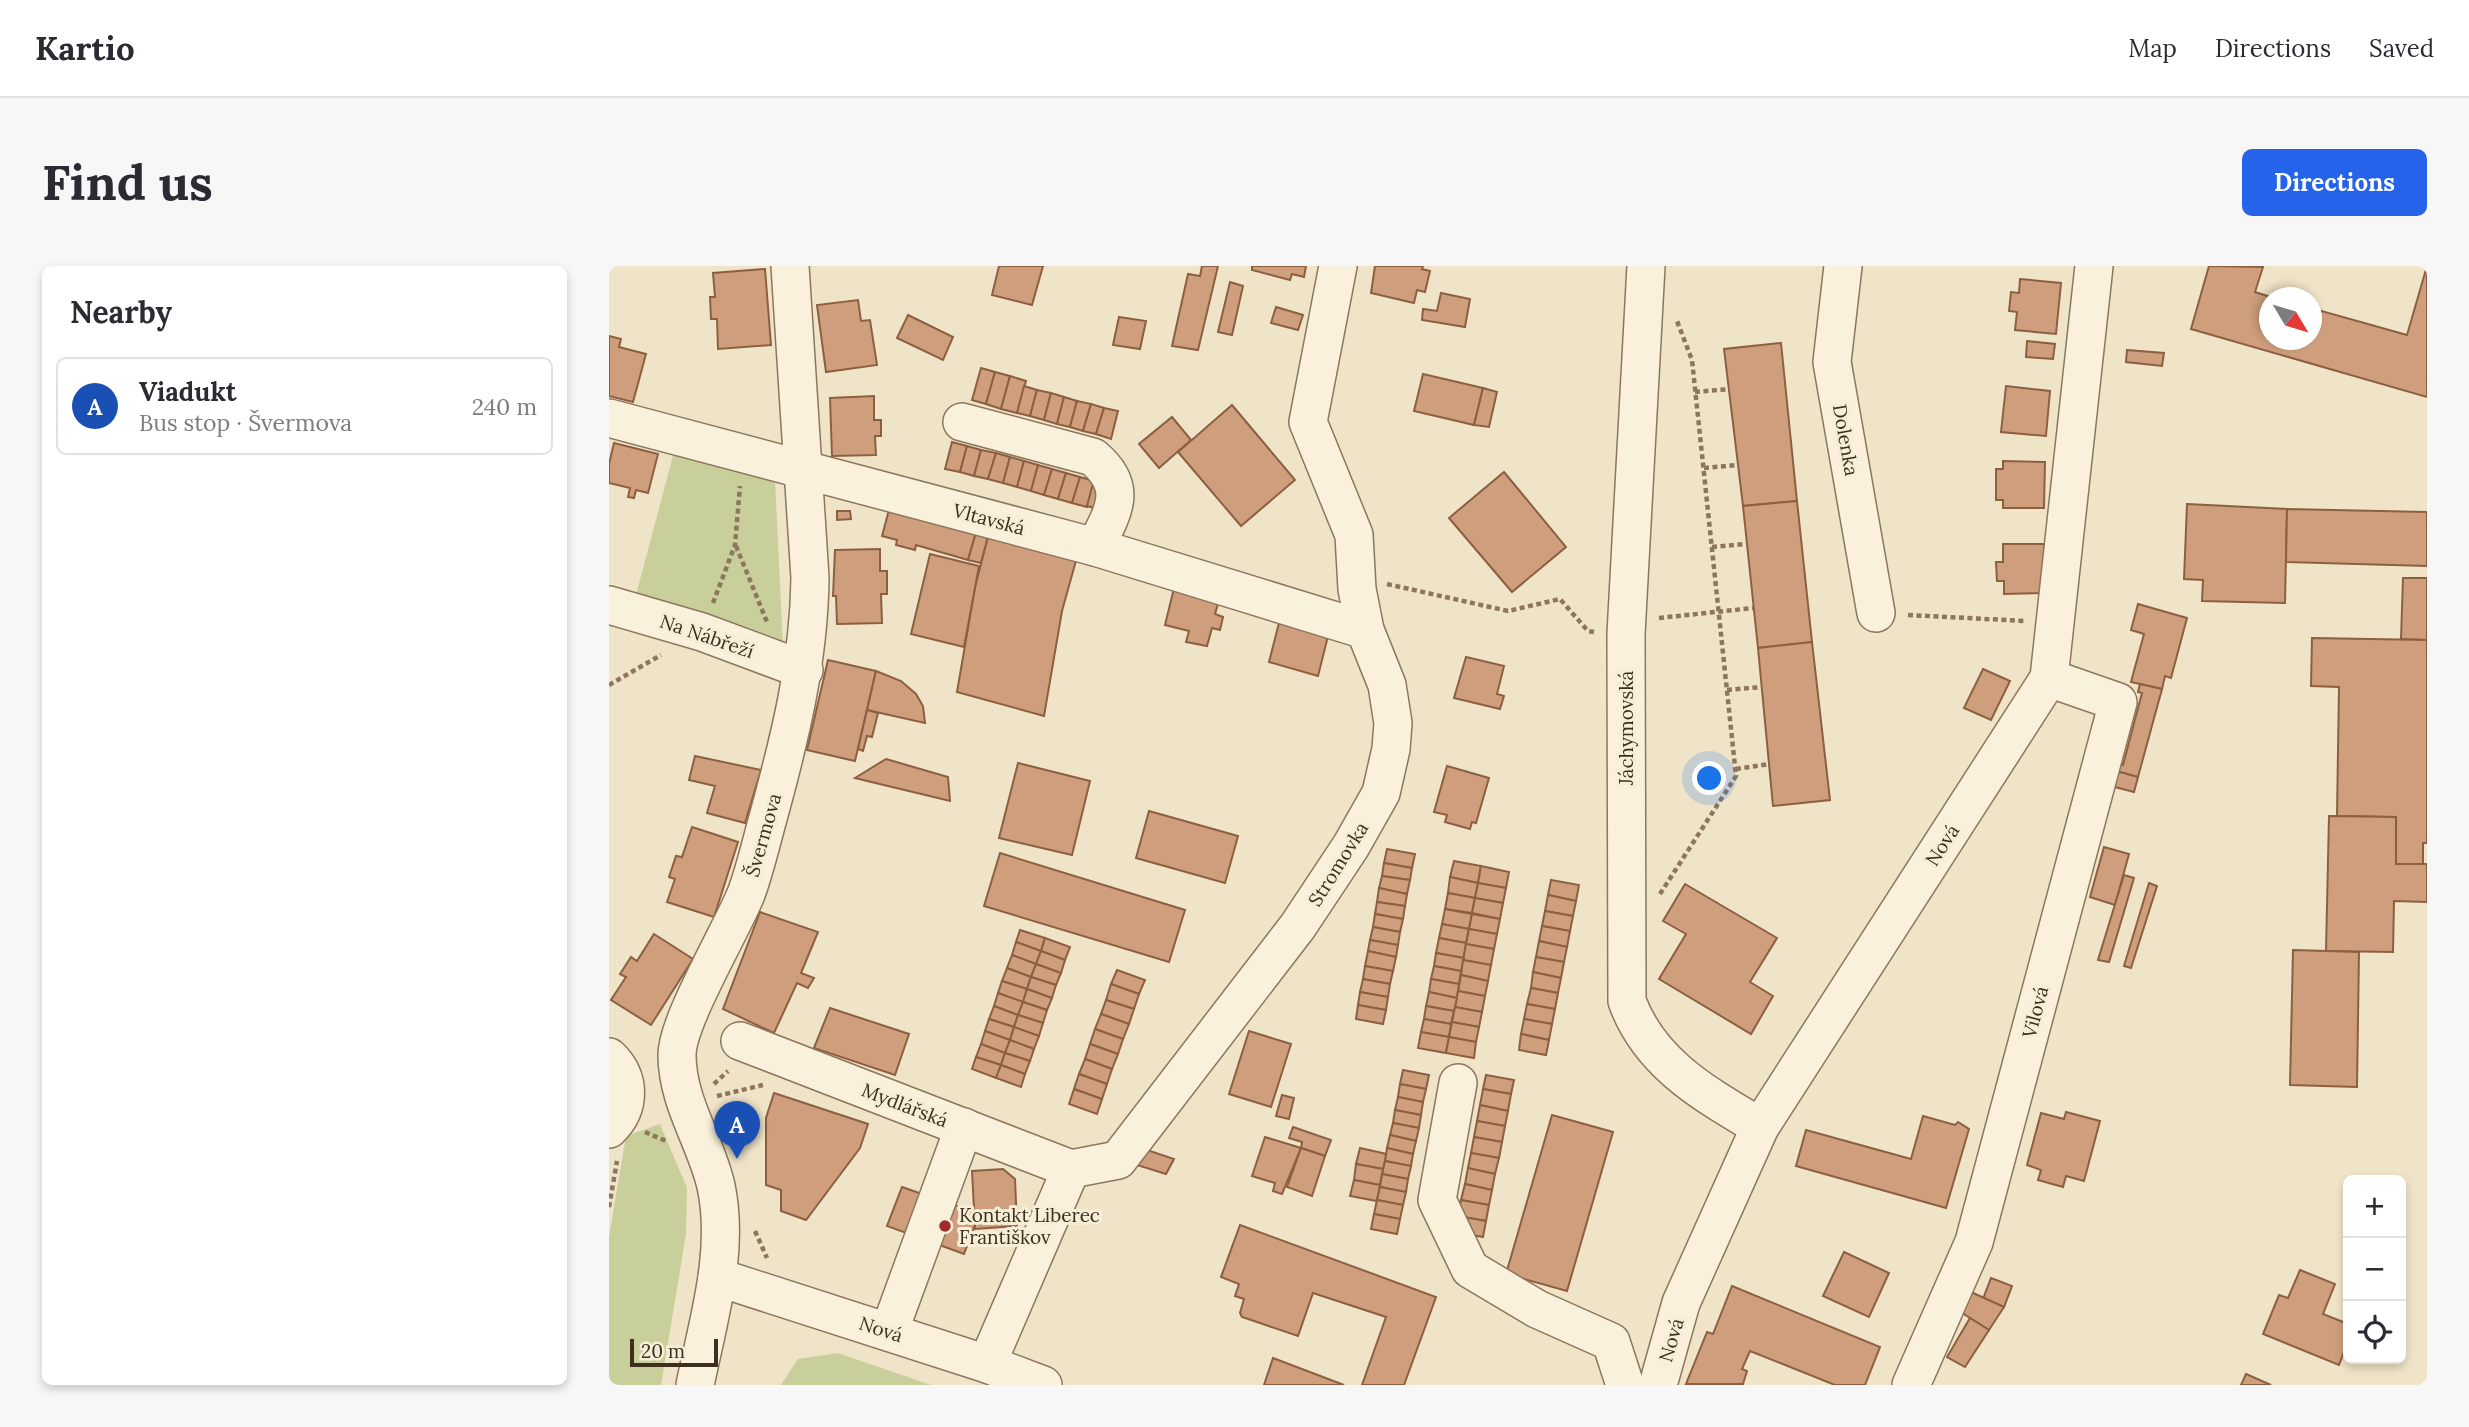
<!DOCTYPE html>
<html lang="en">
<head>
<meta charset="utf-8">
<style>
	:root { --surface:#fff; --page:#f7f7f7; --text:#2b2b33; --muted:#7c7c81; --line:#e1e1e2; --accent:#2563eb }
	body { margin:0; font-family:Lora,serif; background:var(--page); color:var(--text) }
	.controls { position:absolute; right:21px; bottom:21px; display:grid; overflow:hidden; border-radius:10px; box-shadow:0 4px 10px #0003 }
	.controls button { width:63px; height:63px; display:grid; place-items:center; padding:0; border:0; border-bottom:2px solid var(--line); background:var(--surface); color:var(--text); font:35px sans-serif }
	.compass { position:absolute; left:1650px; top:21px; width:63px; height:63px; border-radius:50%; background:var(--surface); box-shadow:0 4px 10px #0003; rotate:128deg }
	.scale { position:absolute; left:21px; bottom:18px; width:88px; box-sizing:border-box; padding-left:7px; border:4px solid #3d2e20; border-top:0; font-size:19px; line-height:24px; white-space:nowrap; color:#3d2e20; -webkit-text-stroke:5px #f7eed8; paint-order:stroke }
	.you { position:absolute; left:1101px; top:513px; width:24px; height:24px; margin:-18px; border:5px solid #fff; border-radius:50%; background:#1a73e8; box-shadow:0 0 0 10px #1a73e833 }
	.badge { display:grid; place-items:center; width:46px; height:46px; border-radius:50%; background:var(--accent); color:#fff; font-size:23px; font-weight:700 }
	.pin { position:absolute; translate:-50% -58px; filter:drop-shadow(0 2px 4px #0008) }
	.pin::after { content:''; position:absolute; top:37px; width:24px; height:21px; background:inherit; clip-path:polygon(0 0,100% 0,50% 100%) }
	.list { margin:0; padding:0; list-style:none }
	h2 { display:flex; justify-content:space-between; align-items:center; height:91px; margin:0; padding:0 28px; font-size:30px }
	h2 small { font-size:23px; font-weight:400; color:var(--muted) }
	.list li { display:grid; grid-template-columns:46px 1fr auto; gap:21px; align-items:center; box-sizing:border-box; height:98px; margin:0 14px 14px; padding:0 14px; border:2px solid var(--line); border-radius:10px }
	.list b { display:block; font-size:26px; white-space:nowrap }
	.list p { margin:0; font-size:23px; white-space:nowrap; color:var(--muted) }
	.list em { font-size:23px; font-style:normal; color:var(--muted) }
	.icon { flex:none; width:38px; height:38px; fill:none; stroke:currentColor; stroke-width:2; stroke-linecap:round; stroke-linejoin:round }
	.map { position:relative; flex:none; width:1818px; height:1119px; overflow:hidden; border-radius:10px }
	header { display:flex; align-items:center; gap:42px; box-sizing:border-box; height:98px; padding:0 35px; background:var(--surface); border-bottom:2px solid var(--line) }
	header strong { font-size:33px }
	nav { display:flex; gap:38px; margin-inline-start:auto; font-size:24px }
	.intro { display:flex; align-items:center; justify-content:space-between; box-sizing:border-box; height:168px; padding:0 42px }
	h1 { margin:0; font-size:49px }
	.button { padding:18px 32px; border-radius:10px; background:var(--accent); color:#fff; font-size:24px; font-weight:700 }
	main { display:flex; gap:42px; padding:0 42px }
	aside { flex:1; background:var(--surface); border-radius:10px; box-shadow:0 4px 10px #0003 }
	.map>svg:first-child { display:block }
	.green { fill:#c9cf9b }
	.building { fill:#cf9f7d; stroke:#8d5f41; stroke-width:2 }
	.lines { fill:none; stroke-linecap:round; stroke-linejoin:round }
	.minor-casing { stroke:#8d765c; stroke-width:40 }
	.path { stroke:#8d765c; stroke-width:4.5; stroke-dasharray:5 3.5; stroke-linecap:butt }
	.minor { stroke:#faf1dc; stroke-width:37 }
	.poi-dot { fill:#9e2a2b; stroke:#f7eed8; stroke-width:2.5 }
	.labels { text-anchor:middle; stroke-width:6; stroke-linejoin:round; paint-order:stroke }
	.street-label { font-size:19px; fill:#3d2e20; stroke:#f7eed8 }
	.poi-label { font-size:19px; fill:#3d2e20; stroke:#f7eed8; text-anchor:start }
</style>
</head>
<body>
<header>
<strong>Kartio</strong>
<nav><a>Map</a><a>Directions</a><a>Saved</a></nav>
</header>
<div class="intro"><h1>Find us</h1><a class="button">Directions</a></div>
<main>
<aside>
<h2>Nearby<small></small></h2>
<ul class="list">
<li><span class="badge" style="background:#1a4fb4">A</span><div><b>Viadukt</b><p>Bus stop · Švermova</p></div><em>240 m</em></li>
</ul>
</aside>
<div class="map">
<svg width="1818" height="1119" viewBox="0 0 1818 1119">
	<rect width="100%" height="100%" fill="#f0e4c8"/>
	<g class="green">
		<polygon points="66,182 166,214 174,380 27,329"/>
		<polygon points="51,858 78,922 77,968 52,1119 0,1119 0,971 17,870"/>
		<polygon points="229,1087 322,1119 172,1119 189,1093"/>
	</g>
	<g class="building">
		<polygon points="390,0 434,0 423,39 383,29"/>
		<polygon points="593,0 609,0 589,84 563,80 579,8 591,10"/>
		<polygon points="643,0 697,0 695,11 683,8 681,14 643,4"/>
		<polygon points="766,0 814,0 813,3 821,5 816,26 808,24 805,37 762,27"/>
		<polygon points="1600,0 1654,1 1646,26 1665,32 1660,32 1660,74 1702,74 1702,42 1798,69 1818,0 1818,131 1582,63"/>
		<polygon points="156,3 162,79 109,83 108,53 102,53 101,31 106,31 104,7"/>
		<polygon points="1411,13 1452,17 1447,68 1406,64 1408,46 1400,45 1402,26 1410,27"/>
		<polygon points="621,16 634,20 623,69 609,66"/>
		<polygon points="832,27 861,33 856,61 813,54 814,43 828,45"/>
		<polygon points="249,34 252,55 261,54 268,99 217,106 208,39"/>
		<polygon points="667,41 694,49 689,64 662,57"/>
		<polygon points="299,49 344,71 334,94 288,72"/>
		<polygon points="510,51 537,55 531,83 504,79"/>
		<polygon points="0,70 12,73 10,81 37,88 24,136 0,130"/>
		<polygon points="1418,75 1446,78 1444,93 1417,91"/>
		<polygon points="1172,77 1188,235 1134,240 1115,83"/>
		<polygon points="1518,84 1555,87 1553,100 1517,96"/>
		<polygon points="372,102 386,106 377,138 363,134"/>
		<polygon points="386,106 401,110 392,143 377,138"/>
		<polygon points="814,108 874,122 865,159 805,145"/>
		<polygon points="401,110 417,115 408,147 392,143"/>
		<polygon points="415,120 428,124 421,150 408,147"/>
		<polygon points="1397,120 1441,125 1437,170 1392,166"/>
		<polygon points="874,122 888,126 880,161 865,159"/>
		<polygon points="428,124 442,127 435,154 421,150"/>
		<polygon points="442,127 455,131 448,158 435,154"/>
		<polygon points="265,130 265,154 272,154 272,170 266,170 267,189 223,190 221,132"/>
		<polygon points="455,131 468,135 461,161 448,158"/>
		<polygon points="468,135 482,138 474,165 461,161"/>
		<polygon points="482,138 495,142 487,168 474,165"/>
		<polygon points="623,139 686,214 632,260 569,186"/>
		<polygon points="495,142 509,145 502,173 487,168"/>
		<polygon points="563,151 582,174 550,202 530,178"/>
		<polygon points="343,176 358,180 351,206 336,203"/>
		<polygon points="5,177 49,188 39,227 27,224 25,232 19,231 21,222 0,217 0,198"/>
		<polygon points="358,180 372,184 365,210 351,206"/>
		<polygon points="372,184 387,187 379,213 365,210"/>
		<polygon points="387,187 401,191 394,217 379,213"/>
		<polygon points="401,191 415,195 408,221 394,217"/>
		<polygon points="415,195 429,199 422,225 408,221"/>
		<polygon points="1394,195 1436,196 1435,242 1394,242 1394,234 1387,234 1387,203 1394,203"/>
		<polygon points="429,199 443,203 435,229 422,225"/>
		<polygon points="443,203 457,207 449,233 435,229"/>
		<polygon points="895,206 957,281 903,326 840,252"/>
		<polygon points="457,207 471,211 463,237 449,233"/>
		<polygon points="471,211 485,215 478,241 463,237"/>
		<polygon points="485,214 492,244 478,240"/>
		<polygon points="1188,235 1203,376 1149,382 1134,240"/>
		<polygon points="1578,238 1678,243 1676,337 1593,335 1594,314 1575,313"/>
		<polygon points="281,240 368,263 359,294 307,279 306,284 287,279 288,274 273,270"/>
		<polygon points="1678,243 1818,246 1818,300 1677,296"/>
		<polygon points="228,245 241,245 242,253 228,254"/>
		<polygon points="368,263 380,267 372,297 359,294"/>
		<polygon points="380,267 468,291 453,345 435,450 348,426 366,321"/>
		<polygon points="1394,278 1435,278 1437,327 1395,328 1395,315 1388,315 1387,296 1394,296"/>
		<polygon points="271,283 271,305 278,305 278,328 272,328 273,357 228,358 227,330 224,330 226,284"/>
		<polygon points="321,288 370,300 355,381 302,368"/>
		<polygon points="1794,312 1818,312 1818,374 1792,373"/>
		<polygon points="566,318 612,328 606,348 614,351 611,364 603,362 598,380 577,376 580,365 556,359"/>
		<polygon points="1529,338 1578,352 1562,412 1556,410 1553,423 1522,416 1535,368 1522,364"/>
		<polygon points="671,353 720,366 709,410 660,396"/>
		<polygon points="1703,372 1818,374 1818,577 1814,577 1814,598 1787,598 1787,551 1728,550 1730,421 1702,420"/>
		<polygon points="1203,376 1221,534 1164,540 1149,382"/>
		<polygon points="857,391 895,400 888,428 895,430 891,443 845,432"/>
		<polygon points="219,394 267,405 246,495 198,484"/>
		<polygon points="1374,403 1401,415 1382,454 1355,442"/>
		<polygon points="267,405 292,415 307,428 314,440 316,457 258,444"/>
		<polygon points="1531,418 1553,423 1529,511 1507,505 1510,497 1514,499 1533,427 1529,426"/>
		<polygon points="258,444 269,447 263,471 258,470 254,485 249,483"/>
		<polygon points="86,490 152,504 136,557 98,547 106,520 80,514"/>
		<polygon points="277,493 339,511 341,535 246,512"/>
		<polygon points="409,497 481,515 463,589 390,572"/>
		<polygon points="838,500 880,512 867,557 863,556 861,563 836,556 838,549 825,546"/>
		<polygon points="1507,505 1529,511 1525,526 1502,520"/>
		<polygon points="540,545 629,570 616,617 527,592"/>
		<polygon points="1720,550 1787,551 1787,598 1818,598 1818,636 1785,635 1784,686 1717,685"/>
		<polygon points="83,561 129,576 105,651 58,636 66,613 60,611 67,590 73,591"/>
		<polygon points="1495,581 1520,588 1506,639 1481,631"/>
		<polygon points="778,583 806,588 803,602 775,597"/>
		<polygon points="391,587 576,644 560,696 375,640"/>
		<polygon points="845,595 872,600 869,617 841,611"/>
		<polygon points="775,597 803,602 801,614 773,610"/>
		<polygon points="872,600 900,606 897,622 869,617"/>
		<polygon points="1515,609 1525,612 1500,696 1489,694"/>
		<polygon points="773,610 801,614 798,628 770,622"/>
		<polygon points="841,611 869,617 866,632 839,627"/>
		<polygon points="942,614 970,619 967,635 939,629"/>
		<polygon points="869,617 897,622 894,637 866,632"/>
		<polygon points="1540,617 1548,620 1522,702 1515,700"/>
		<polygon points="1076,618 1168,672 1141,716 1164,730 1142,768 1050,713 1077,668 1054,655"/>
		<polygon points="770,622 798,628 796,640 768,636"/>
		<polygon points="839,627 866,632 863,647 836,643"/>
		<polygon points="939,629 967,635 964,650 936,645"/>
		<polygon points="866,632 894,637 891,653 863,647"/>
		<polygon points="768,636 796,640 794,653 766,648"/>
		<polygon points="836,643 863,648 860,663 833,658"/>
		<polygon points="936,645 964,650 961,665 933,660"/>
		<polygon points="151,646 209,666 192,707 205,712 199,722 188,717 165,767 114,743"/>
		<polygon points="766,648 794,653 791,666 764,661"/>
		<polygon points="863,648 891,653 888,668 860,663"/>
		<polygon points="833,658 860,663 857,677 830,672"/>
		<polygon points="933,660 961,665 958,681 930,675"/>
		<polygon points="764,661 791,666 789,679 761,674"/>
		<polygon points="860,663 888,668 885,683 857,678"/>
		<polygon points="411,664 436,672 432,685 407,676"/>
		<polygon points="45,668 84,693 42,759 2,734 17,711 11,708 22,691 28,695"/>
		<polygon points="436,672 461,681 456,694 432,685"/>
		<polygon points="830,672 857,677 855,692 827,687"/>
		<polygon points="761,674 789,679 787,691 759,685"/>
		<polygon points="930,675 958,681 955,696 927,691"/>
		<polygon points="407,676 432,685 427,698 403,689"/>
		<polygon points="857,678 885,683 882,699 854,694"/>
		<polygon points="1684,684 1750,686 1748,821 1681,819"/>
		<polygon points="432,685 456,694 452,707 427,698"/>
		<polygon points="759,685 787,691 784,705 756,700"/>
		<polygon points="827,687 855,692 852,705 825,700"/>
		<polygon points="403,689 427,698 422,711 398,702"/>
		<polygon points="927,691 955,696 952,712 924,706"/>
		<polygon points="854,694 882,699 879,715 852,709"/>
		<polygon points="427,698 452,707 447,719 422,711"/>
		<polygon points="756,700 784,705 781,718 754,713"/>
		<polygon points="825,700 852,705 850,718 822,713"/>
		<polygon points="398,702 422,711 418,723 393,715"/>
		<polygon points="508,704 536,714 530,728 502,718"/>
		<polygon points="924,706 952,712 949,727 922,722"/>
		<polygon points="852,709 879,715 876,730 849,725"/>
		<polygon points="422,711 447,719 443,732 418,723"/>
		<polygon points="754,713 781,718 779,731 751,726"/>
		<polygon points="822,713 850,718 848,732 820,726"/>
		<polygon points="393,715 418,723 414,736 389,727"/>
		<polygon points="502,718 530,728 525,743 497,734"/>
		<polygon points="922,722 949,727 946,743 918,738"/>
		<polygon points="418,723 443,732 438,744 414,736"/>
		<polygon points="849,725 876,730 873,746 846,741"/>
		<polygon points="751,726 779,731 777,744 749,739"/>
		<polygon points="820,726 848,732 845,745 817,740"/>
		<polygon points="389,727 414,736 409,749 385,740"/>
		<polygon points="497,734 525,743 520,758 492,748"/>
		<polygon points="414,736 438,744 434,757 409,749"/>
		<polygon points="918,738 946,743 943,758 915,753"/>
		<polygon points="749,739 777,744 774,758 747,753"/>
		<polygon points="385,740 409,749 405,761 380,753"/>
		<polygon points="817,740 845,745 842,758 815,753"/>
		<polygon points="846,741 873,746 870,761 843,756"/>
		<polygon points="221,742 300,768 286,809 205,782"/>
		<polygon points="492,748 520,758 514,773 486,763"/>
		<polygon points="409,749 434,757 430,770 405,761"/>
		<polygon points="380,753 405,761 401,774 376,765"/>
		<polygon points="815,753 842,758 840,771 812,766"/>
		<polygon points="915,753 943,758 940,774 912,768"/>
		<polygon points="843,756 870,761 867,776 840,771"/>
		<polygon points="405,761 430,770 425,783 401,774"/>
		<polygon points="486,763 514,773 509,788 481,778"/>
		<polygon points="376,765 401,774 396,787 372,778"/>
		<polygon points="640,765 682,778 662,841 620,828"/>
		<polygon points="812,766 840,771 837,787 809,782"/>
		<polygon points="912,768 940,774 937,789 910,784"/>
		<polygon points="840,771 867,776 865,792 837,787"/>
		<polygon points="401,774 425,783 421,795 396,787"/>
		<polygon points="372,778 396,787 392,799 367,791"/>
		<polygon points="481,778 509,788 503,803 476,793"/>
		<polygon points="396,787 421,795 416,808 392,799"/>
		<polygon points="367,791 392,799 387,812 363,803"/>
		<polygon points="476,793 503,803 498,818 470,808"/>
		<polygon points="392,799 416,808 412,821 387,812"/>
		<polygon points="794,804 820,809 817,823 791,818"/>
		<polygon points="470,808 498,818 493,833 465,823"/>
		<polygon points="877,809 905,814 902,828 874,823"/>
		<polygon points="791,818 817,823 814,836 789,831"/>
		<polygon points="465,823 493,833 488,848 460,838"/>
		<polygon points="874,823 902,828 899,845 871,839"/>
		<polygon points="165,827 259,858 251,882 197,954 172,945 172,924 157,919 157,852"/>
		<polygon points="673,829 685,832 680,853 667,850"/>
		<polygon points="789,831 814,836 812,849 786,844"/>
		<polygon points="871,839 899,845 896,860 868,855"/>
		<polygon points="786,844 812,849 810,862 784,857"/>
		<polygon points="1457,846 1491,855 1475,915 1457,910 1454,921 1429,914 1432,904 1418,899 1432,847 1455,853"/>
		<polygon points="943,849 1004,866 958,1025 897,1008"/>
		<polygon points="1314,850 1346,859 1349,856 1360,863 1337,942 1187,900 1197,864 1302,893"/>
		<polygon points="868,855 896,860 893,876 865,871"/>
		<polygon points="784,857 810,862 807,875 781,869"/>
		<polygon points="684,861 722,874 716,890 692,882 693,876 680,872"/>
		<polygon points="781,869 807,875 804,888 778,882"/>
		<polygon points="656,871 692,882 673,928 664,925 666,917 643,910"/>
		<polygon points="865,871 893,876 890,892 862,887"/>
		<polygon points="692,882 716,890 703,930 678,921"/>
		<polygon points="751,882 778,888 774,903 747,898"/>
		<polygon points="778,882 804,888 802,900 776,895"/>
		<polygon points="538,884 565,893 557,908 528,899"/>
		<polygon points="862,887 890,892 886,908 859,902"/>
		<polygon points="776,895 802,900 799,913 773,908"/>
		<polygon points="747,898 774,903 771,919 745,914"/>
		<polygon points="859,902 886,908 883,924 856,918"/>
		<polygon points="394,903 406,913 408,960 366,963 363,905"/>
		<polygon points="773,908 799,913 797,926 771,921"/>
		<polygon points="745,914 771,919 768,935 741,930"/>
		<polygon points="856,918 883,924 880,939 852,934"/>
		<polygon points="293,921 365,946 366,959 355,988 278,960"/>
		<polygon points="771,921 797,926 794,939 768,934"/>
		<polygon points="768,934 794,939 791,953 765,948"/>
		<polygon points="852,934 880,939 877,955 849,950"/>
		<polygon points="765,948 791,953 788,968 762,963"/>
		<polygon points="849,950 877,955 874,971 846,966"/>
		<polygon points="631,959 827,1031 795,1119 753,1119 777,1051 704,1027 689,1070 633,1051 631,1047 635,1033 626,1030 630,1018 612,1011"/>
		<polygon points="1235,986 1280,1007 1260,1051 1214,1030"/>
		<polygon points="1691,1004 1726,1018 1714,1048 1739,1058 1739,1085 1736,1083 1730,1099 1654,1068 1670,1029 1679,1032"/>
		<polygon points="1382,1012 1403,1020 1395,1041 1374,1033"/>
		<polygon points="1123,1020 1271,1081 1256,1119 1226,1119 1141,1085 1133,1103 1138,1105 1134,1118 1077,1118 1098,1066 1104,1068"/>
		<polygon points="1362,1026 1395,1041 1380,1064 1350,1045"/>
		<polygon points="1361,1052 1380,1064 1356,1101 1338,1091"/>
		<polygon points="664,1092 735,1119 655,1119"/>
		<polygon points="1637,1108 1662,1119 1632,1119"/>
	</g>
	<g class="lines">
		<defs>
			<g id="minor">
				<path d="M1037 0 1017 368 1018 735C1041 798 1096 828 1151 861"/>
				<polyline points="1234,0 1223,96 1267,347"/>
				<polyline points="0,152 486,281 756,364"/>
				<path d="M353 156 484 191C520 221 505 245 486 281"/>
				<polyline points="0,339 93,366 195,404"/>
				<polyline points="131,775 462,903"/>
				<path d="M0 791C22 812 22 842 0 863"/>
				<polyline points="849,817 828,934 861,1003 928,1043 1002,1076 1016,1119"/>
				<polyline points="462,903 509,894 689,660 742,580 772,527 782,483 784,457 778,419 756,364 748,323 745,269 699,156 729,0"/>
				<polyline points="108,1011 378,1098 434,1119"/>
				<polyline points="280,1066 355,861"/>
				<polyline points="378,1098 462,903"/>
				<path d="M86 1119C99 1055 121 986 107 920 97 876 68 836 68 789 68 755 122 665 137 628 146 604 152 577 159 552 181 472 200 395 201 312L181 0"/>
				<polyline points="1049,1119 1072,1037 1151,861 1440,412 1485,0"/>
				<polyline points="1302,1119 1365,976 1509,436 1440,412"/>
			</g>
		</defs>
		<use href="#minor" class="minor-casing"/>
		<g class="path">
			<polyline points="1086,126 1121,123"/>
			<polyline points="1095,202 1129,199"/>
			<polyline points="127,280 158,356"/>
			<polyline points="1103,281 1137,278"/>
			<polyline points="778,318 899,345 951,333 979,365 985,366"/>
			<polyline points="104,337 126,279 131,220"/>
			<polyline points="1299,349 1416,355"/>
			<polyline points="1050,352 1144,342"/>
			<polyline points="0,419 52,389"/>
			<polyline points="1118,424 1153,421"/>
			<polyline points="1127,503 1161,498"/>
			<polyline points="1051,628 1127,510 1083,94 1068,55"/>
			<polyline points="105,818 119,805"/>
			<polyline points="108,830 154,819"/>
			<polyline points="36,866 57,875"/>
			<polyline points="0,941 8,895"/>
			<polyline points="146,965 158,992"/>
		</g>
		<use href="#minor" class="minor"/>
	</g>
	<circle class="poi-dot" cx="336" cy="960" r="7"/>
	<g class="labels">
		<g class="street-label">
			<text transform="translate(1237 174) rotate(80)" y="7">Dolenka</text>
			<text transform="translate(380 253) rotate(15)" y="7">Vltavská</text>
			<text transform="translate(98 370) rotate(19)" y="7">Na Nábřeží</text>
			<text transform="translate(1017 462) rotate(-90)" y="7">Jáchymovská</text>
			<text transform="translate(154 569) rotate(-74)" y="7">Švermova</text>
			<text transform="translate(1333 579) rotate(-57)" y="7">Nová</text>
			<text transform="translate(729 598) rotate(-58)" y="7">Stromovka</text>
			<text transform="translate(1426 746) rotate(-75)" y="7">Vilová</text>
			<text transform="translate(296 839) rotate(21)" y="7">Mydlářská</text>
			<text transform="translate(272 1063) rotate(18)" y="7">Nová</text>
			<text transform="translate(1062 1074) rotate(-74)" y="7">Nová</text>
		</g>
		<g class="poi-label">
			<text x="350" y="956">Kontakt Liberec<tspan x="350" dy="22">Františkov</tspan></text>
		</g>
	</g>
</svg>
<div class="controls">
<button>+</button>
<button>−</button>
<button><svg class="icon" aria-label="locate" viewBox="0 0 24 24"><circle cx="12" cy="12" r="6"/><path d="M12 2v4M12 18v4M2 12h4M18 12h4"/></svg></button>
</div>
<svg class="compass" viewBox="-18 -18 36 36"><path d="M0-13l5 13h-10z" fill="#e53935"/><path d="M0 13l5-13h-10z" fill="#7c7c81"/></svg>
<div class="scale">20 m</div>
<div class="you"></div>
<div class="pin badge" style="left:128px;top:893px;background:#1a4fb4">A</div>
</div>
</main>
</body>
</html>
